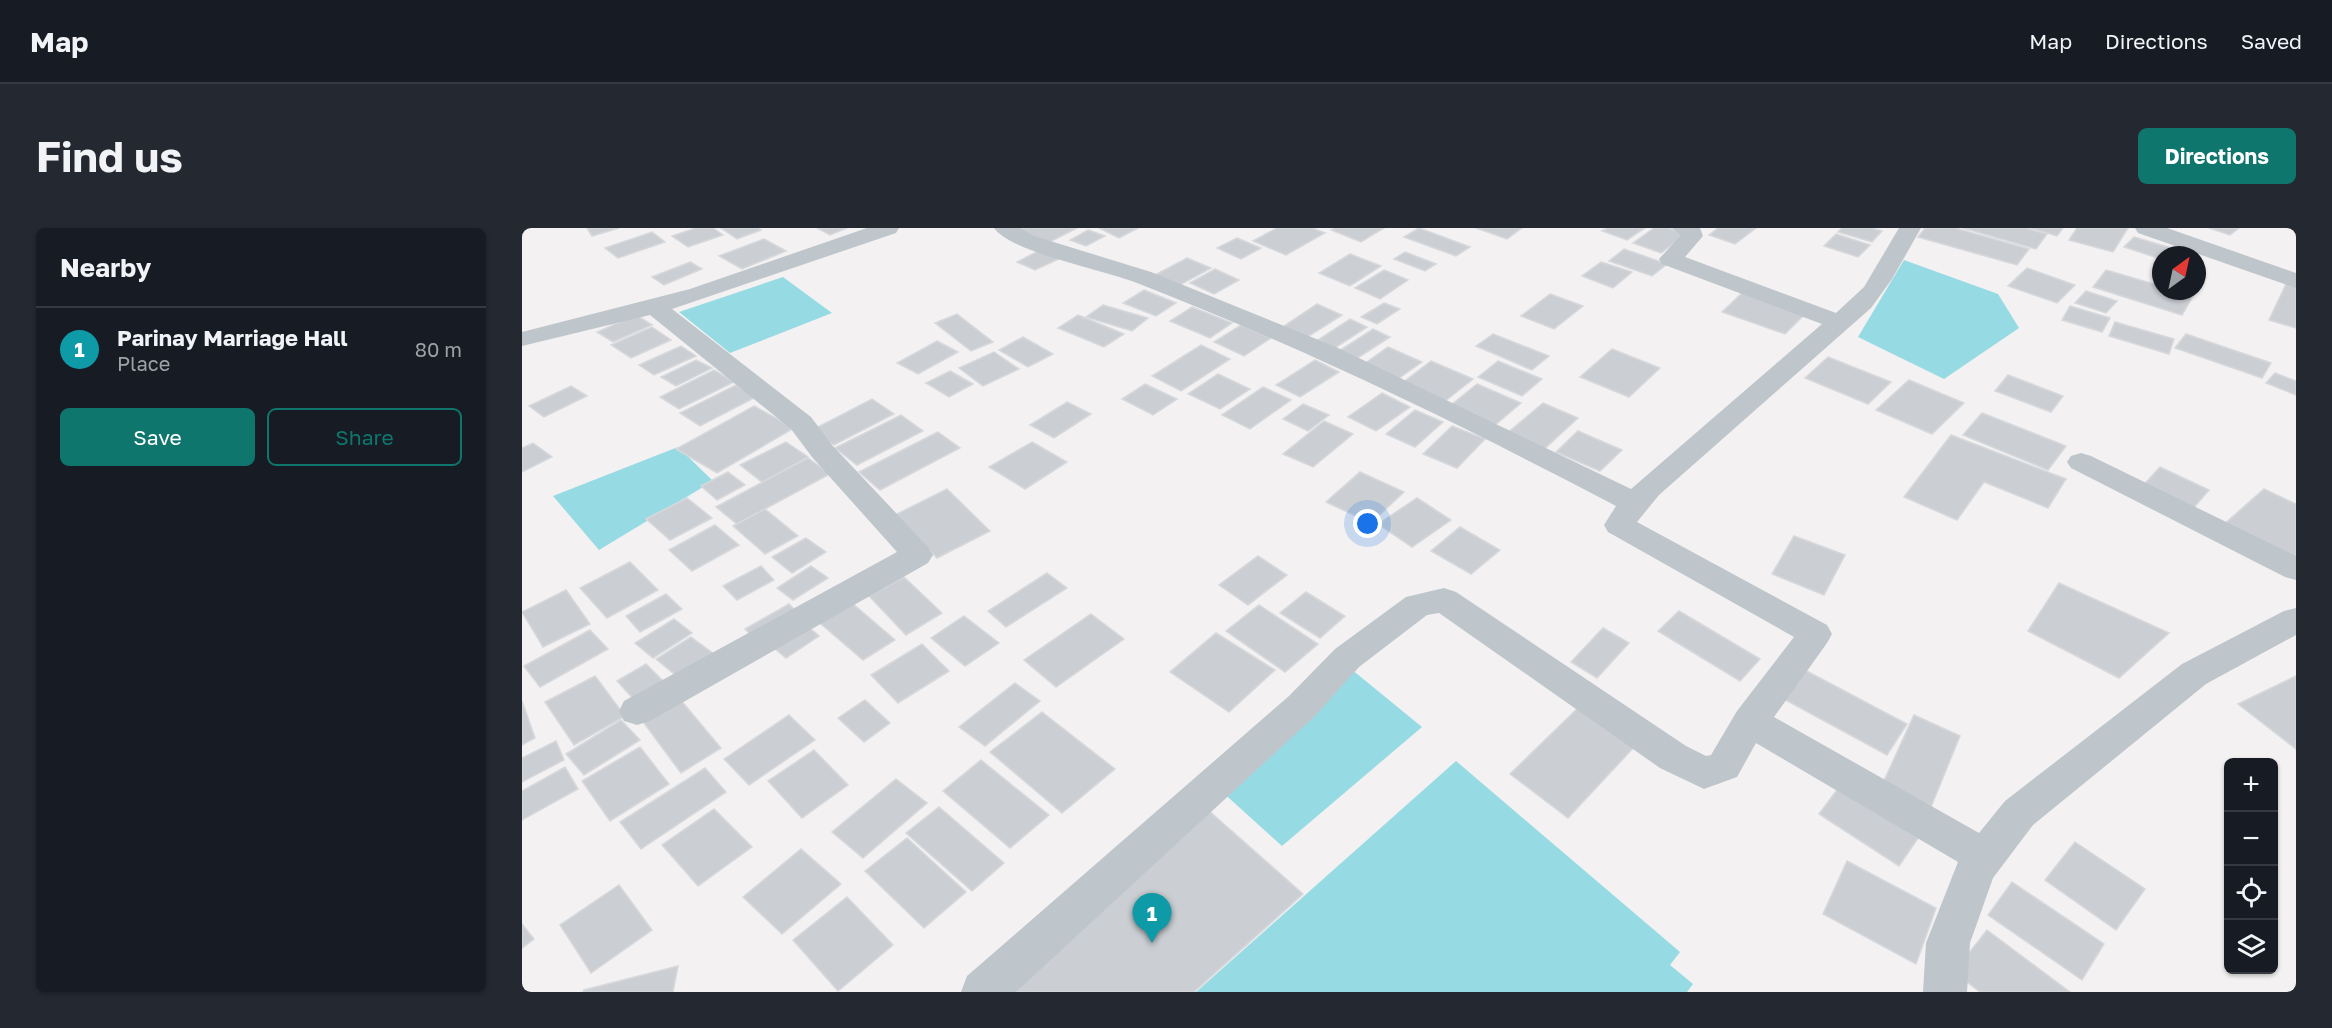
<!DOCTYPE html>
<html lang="en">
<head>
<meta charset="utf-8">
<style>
	:root { --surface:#171b24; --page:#242831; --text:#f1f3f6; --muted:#9ea1a6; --line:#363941; --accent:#0f766e }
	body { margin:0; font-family:"Golos Text",sans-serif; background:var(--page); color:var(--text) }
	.controls { position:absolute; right:18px; bottom:18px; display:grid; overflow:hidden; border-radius:9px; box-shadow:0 2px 4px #0004 }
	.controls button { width:54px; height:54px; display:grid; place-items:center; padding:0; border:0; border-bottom:2px solid var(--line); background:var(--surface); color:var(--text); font:30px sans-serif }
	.compass { position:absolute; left:1630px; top:18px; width:54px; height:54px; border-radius:50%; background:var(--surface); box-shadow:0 2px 4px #0004; rotate:33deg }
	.you { position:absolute; left:846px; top:296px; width:21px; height:21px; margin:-15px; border:4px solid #fff; border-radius:50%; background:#1a73e8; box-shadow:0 0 0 9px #1a73e833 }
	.badge { display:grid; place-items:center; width:39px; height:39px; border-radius:50%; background:var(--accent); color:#fff; font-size:20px; font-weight:700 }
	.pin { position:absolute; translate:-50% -50px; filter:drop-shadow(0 2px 3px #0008) }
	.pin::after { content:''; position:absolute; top:32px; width:21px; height:18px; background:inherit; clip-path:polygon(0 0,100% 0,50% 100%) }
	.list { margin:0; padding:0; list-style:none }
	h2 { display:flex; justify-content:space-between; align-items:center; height:78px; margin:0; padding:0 24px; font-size:26px }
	h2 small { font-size:20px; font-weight:400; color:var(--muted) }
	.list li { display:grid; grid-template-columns:39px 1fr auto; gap:18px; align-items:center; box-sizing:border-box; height:84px; padding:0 24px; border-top:2px solid var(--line) }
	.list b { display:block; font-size:22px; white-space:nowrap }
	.list p { margin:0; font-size:20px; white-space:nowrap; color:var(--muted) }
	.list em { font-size:20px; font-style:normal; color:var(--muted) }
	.actions { display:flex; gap:12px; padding:18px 24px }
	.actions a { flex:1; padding:14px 0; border:2px solid var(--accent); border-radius:9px; text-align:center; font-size:21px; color:var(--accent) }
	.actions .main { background:var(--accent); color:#fff }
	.icon { flex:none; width:33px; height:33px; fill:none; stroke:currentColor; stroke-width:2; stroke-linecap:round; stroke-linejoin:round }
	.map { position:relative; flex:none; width:1774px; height:764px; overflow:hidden; border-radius:9px }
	header { display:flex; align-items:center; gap:36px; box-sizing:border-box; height:84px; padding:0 30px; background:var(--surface); border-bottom:2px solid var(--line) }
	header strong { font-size:28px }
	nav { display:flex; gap:33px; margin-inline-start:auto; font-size:21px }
	.intro { display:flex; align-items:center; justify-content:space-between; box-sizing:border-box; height:144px; padding:0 36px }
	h1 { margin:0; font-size:42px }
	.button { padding:15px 27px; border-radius:9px; background:var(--accent); color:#fff; font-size:21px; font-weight:700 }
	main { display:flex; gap:36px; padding:0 36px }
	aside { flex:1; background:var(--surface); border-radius:9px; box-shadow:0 2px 4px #0004 }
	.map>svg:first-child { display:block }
	.water { fill:#96dbe4 }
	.building { fill:#cbcfd3; stroke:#d6d8dc; stroke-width:1.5 }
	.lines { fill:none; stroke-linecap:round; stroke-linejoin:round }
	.street { fill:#bec6cc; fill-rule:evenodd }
</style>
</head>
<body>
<header>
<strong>Map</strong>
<nav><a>Map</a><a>Directions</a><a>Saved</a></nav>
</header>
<div class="intro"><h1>Find us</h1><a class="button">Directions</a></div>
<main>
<aside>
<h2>Nearby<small></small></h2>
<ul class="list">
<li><span class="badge" style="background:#0f9aa8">1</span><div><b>Parinay Marriage Hall</b><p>Place</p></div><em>80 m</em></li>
</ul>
<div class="actions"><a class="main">Save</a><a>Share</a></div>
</aside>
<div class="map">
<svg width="1774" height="764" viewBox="0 0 1774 764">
	<rect width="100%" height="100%" fill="#f3f1f1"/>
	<g class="water">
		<polygon points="1382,32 1476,66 1497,100 1422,151 1336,109"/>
		<polygon points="261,49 310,85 208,125 157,84"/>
		<polygon points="156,219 191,253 77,322 31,268"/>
		<polygon points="829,441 900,499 760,618 687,552"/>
		<polygon points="934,533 1158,724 1148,737 1171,756 1165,764 674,764"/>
	</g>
	<g class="building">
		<polygon points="65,0 97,0 70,8"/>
		<polygon points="174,0 191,0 201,7 166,19 150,8"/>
		<polygon points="199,0 236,0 239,2 215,11"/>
		<polygon points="295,0 325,0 308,7"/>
		<polygon points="487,0 555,0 524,16"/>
		<polygon points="577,0 616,0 597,10"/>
		<polygon points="755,0 790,0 803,5 764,27 731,13"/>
		<polygon points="813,0 862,0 839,14 809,2"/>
		<polygon points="897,0 948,19 934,28 882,9"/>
		<polygon points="954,0 1000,0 985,11"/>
		<polygon points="1086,0 1123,0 1105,12 1080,3"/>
		<polygon points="1132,0 1146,0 1164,6 1139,25 1111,15"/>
		<polygon points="1196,0 1234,0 1213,16 1187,7"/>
		<polygon points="1320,0 1349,0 1360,3 1350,14 1316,4"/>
		<polygon points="1403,0 1433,0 1507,21 1495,37 1396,9"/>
		<polygon points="1441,0 1503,0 1525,6 1514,21"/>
		<polygon points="1508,0 1541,0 1535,8"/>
		<polygon points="1555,0 1606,0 1591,24 1547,12"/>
		<polygon points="1687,0 1717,0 1708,7"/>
		<polygon points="566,2 583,8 564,18 548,12"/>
		<polygon points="130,4 143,14 96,30 83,20"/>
		<polygon points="1314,6 1348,17 1336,29 1302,18"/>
		<polygon points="1612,9 1649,20 1643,27 1639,27 1639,31 1602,19"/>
		<polygon points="715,10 739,20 719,31 695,20"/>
		<polygon points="242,11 264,23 220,41 197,28"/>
		<polygon points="522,20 541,29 513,42 495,34"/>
		<polygon points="1102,21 1145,36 1130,48 1087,33"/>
		<polygon points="883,24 914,36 903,43 872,31"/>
		<polygon points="828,26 859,38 828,58 797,45"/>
		<polygon points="665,30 689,40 656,58 633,47"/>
		<polygon points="168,34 180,41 142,57 130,49"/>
		<polygon points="1079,34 1110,44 1091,60 1060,48"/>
		<polygon points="1505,40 1553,57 1535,75 1486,58"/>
		<polygon points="693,41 717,52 692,66 668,55"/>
		<polygon points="862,42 886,52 858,71 833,60"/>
		<polygon points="1584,42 1639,58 1639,63 1655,63 1671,68 1660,87 1571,59"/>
		<polygon points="1764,56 1774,59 1774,100 1747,92"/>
		<polygon points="622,62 654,75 634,88 601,75"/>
		<polygon points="1564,63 1595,73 1584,85 1553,75"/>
		<polygon points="1220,65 1283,86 1263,106 1200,84"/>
		<polygon points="1028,66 1061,78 1032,101 999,88"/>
		<polygon points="862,75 878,81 855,96 839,89"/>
		<polygon points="795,76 820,87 784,110 759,100"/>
		<polygon points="581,77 626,90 610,103 564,89"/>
		<polygon points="1548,78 1588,90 1580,104 1540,92"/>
		<polygon points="670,79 710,95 688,110 648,93"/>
		<polygon points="435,86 471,114 449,123 413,95"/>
		<polygon points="114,87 130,97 91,114 75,104"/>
		<polygon points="556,87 602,106 582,119 536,100"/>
		<polygon points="828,91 845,99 813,120 796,112"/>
		<polygon points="1593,94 1652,111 1647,126 1587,108"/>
		<polygon points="719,97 749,110 722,128 692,114"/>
		<polygon points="130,99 149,112 109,130 89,117"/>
		<polygon points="851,101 868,109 831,133 814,125"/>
		<polygon points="971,106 1027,128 1010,142 954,118"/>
		<polygon points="1664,106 1749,135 1740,150 1653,120"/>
		<polygon points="501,109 531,126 506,139 477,122"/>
		<polygon points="415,113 436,124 396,146 375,135"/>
		<polygon points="679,117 708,131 659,163 630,148"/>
		<polygon points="159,118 174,128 132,147 117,137"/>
		<polygon points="866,119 900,134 873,153 839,138"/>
		<polygon points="1090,121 1138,140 1107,169 1058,149"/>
		<polygon points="472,124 497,141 461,158 437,140"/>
		<polygon points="1306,129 1369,154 1346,176 1283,150"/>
		<polygon points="174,132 190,140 154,158 139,149"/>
		<polygon points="793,132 817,144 778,169 754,157"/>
		<polygon points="909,133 951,151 922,174 880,155"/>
		<polygon points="976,133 1020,151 1000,168 956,149"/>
		<polygon points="192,142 212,154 157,181 138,169"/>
		<polygon points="428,143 451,156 427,169 404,155"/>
		<polygon points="1753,145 1774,153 1774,167 1744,155"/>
		<polygon points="696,146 728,161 698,181 666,166"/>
		<polygon points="1486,147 1541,168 1529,184 1473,163"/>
		<polygon points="1387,152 1442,175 1410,206 1354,182"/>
		<polygon points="623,156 655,171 631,187 600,171"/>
		<polygon points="955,156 999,175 973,197 929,177"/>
		<polygon points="214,157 234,169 178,198 158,185"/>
		<polygon points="49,158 65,168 22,189 7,178"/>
		<polygon points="741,159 769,172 728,201 700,187"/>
		<polygon points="860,165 888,179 854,203 826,189"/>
		<polygon points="350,171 372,186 312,217 290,202"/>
		<polygon points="545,174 569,186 532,210 508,197"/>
		<polygon points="1021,175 1056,190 1020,223 983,207"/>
		<polygon points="781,176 807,187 786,203 761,191"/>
		<polygon points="232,178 272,200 195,245 154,221"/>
		<polygon points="893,182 921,194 893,219 864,206"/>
		<polygon points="1460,185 1544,218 1526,242 1441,207"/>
		<polygon points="379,187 401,203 335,237 313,220"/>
		<polygon points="802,193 831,206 791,239 761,226"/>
		<polygon points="930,198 963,211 935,240 901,226"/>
		<polygon points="1056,203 1100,222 1078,243 1034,224"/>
		<polygon points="416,204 438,220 358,262 337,244"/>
		<polygon points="1429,207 1544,251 1526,280 1462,254 1435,292 1382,269"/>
		<polygon points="264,214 286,229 240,254 218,237"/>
		<polygon points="510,214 545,234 503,261 467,239"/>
		<polygon points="11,215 30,229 0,244 0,220"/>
		<polygon points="286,230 308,246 215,296 194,279"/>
		<polygon points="1638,239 1687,262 1669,283 1619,260"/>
		<polygon points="206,244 223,257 195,272 179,258"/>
		<polygon points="838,244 882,264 849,295 804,274"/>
		<polygon points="425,261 468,303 415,330 373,287"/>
		<polygon points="1742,261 1774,276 1774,334 1700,298"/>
		<polygon points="165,270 190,290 148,312 124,291"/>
		<polygon points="895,270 929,292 890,319 856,296"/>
		<polygon points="243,281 276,308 243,326 211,298"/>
		<polygon points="193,297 217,317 170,343 147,322"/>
		<polygon points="938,299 978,322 949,346 909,323"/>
		<polygon points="1272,308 1323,327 1302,367 1250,346"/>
		<polygon points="284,310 304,324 270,345 250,329"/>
		<polygon points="736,328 765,347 726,377 697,357"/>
		<polygon points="108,334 136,362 85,390 58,360"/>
		<polygon points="239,338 252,352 215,372 201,358"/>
		<polygon points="289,338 306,350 271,372 255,360"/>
		<polygon points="525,345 545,360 484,399 466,383"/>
		<polygon points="382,349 420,385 384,407 347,368"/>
		<polygon points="1537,355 1647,405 1597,450 1506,403"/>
		<polygon points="44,362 68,396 21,419 0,384"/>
		<polygon points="784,364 823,388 798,410 758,385"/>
		<polygon points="144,366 160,381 118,404 104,388"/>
		<polygon points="330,375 373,412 341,432 298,395"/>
		<polygon points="267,376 277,386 234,412 223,401"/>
		<polygon points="737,377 796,416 763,444 704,403"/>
		<polygon points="1157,383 1238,431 1218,453 1136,403"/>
		<polygon points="569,386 602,411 534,459 502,432"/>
		<polygon points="442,388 477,415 443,438 409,410"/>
		<polygon points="152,391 170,405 131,430 113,415"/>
		<polygon points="284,397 297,408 264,430 251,419"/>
		<polygon points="1081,400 1107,415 1075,450 1049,434"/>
		<polygon points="68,402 86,421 18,459 2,438"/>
		<polygon points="694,405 753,442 707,484 648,444"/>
		<polygon points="169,409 196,429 161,453 134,431"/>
		<polygon points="400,416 427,443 376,475 349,447"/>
		<polygon points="124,436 146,458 117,477 95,453"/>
		<polygon points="1279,440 1385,496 1365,527 1258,469"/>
		<polygon points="73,448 103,488 52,517 23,474"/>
		<polygon points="1774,448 1774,521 1716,476"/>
		<polygon points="493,455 518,473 463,518 437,499"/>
		<polygon points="157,470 199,520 159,545 119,491"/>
		<polygon points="343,472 368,495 342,514 316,490"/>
		<polygon points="0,473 13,510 0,517"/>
		<polygon points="1057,479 1114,517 1046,590 988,546"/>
		<polygon points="520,484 593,541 540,585 468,524"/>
		<polygon points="267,487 293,512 227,557 202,531"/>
		<polygon points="1392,487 1438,508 1409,579 1361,555"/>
		<polygon points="99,492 118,512 62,547 44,526"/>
		<polygon points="34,513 42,532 0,554 0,530"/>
		<polygon points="118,519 147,556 88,593 60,553"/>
		<polygon points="292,522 326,557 280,590 246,553"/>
		<polygon points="459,532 527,587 488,620 421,563"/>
		<polygon points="43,539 56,561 0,592 0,563"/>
		<polygon points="183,540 204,564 119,621 98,594"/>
		<polygon points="374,551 405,575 341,630 310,604"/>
		<polygon points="1323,551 1403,600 1377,638 1297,586"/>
		<polygon points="417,579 482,635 450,663 384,605"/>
		<polygon points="192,581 230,619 176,658 140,617"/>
		<polygon points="686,582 781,666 672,764 478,764"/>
		<polygon points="385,610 444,664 402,700 343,643"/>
		<polygon points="1553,614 1623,661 1594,702 1523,652"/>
		<polygon points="279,621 319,656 260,706 221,669"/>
		<polygon points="1325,633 1414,680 1394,736 1301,686"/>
		<polygon points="1490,654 1582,716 1560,752 1466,687"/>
		<polygon points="97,657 130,702 69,745 38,697"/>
		<polygon points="325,669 371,717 316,763 271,712"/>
		<polygon points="0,696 12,711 0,720"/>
		<polygon points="1465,702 1548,764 1458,764 1432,744"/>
		<polygon points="156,738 151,764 61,764 62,762"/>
	</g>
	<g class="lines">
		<g class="street">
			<polygon points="345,0 377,0 374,5 150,81 289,189 310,217 406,319 411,327 406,335 128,493 115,497 102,493 97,483 102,473 375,324 290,229 269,201 128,87 0,118 0,104 168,61"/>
			<path d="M472 0H498L512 8 629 44 814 119 1109 261 1300 96 1140 36 1137 31 1159 7 1150 0H1178L1181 8 1163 29 1314 85 1342 59 1377 0H1399L1370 51 1349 80 1137 267 1115 294 1305 397 1310 406 1305 415 1252 489 1457 605 1483 573 1660 436 1762 383 1774 380V407L1684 456 1511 597 1471 650 1448 715 1445 764H1401L1404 715 1436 634 1234 515 1215 549 1182 561 1138 540 917 385 905 387 837 439 793 488 494 764H439L445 748 767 468 813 421 884 369 922 360 934 364 1164 518 1184 528 1189 527 1215 483 1272 409 1086 304 1082 297 1094 278C938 196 780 119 615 55 583 42 490 25 472 0Z"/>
			<polygon points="1613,0 1645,0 1774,45 1774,60 1616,5"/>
			<polygon points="1559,225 1569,228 1774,328 1774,352 1763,349 1549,240 1545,234 1549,228"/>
		</g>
	</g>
</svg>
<div class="controls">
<button>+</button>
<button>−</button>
<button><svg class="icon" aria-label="locate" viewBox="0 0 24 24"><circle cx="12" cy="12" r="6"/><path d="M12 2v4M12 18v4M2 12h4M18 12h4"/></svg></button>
<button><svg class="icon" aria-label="layers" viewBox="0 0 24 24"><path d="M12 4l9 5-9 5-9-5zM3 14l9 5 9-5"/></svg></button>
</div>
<svg class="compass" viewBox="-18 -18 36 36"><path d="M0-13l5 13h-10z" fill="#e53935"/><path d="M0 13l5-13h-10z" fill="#9ea1a6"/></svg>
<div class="you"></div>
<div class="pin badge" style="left:630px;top:715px;background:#0f9aa8">1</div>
</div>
</main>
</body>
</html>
